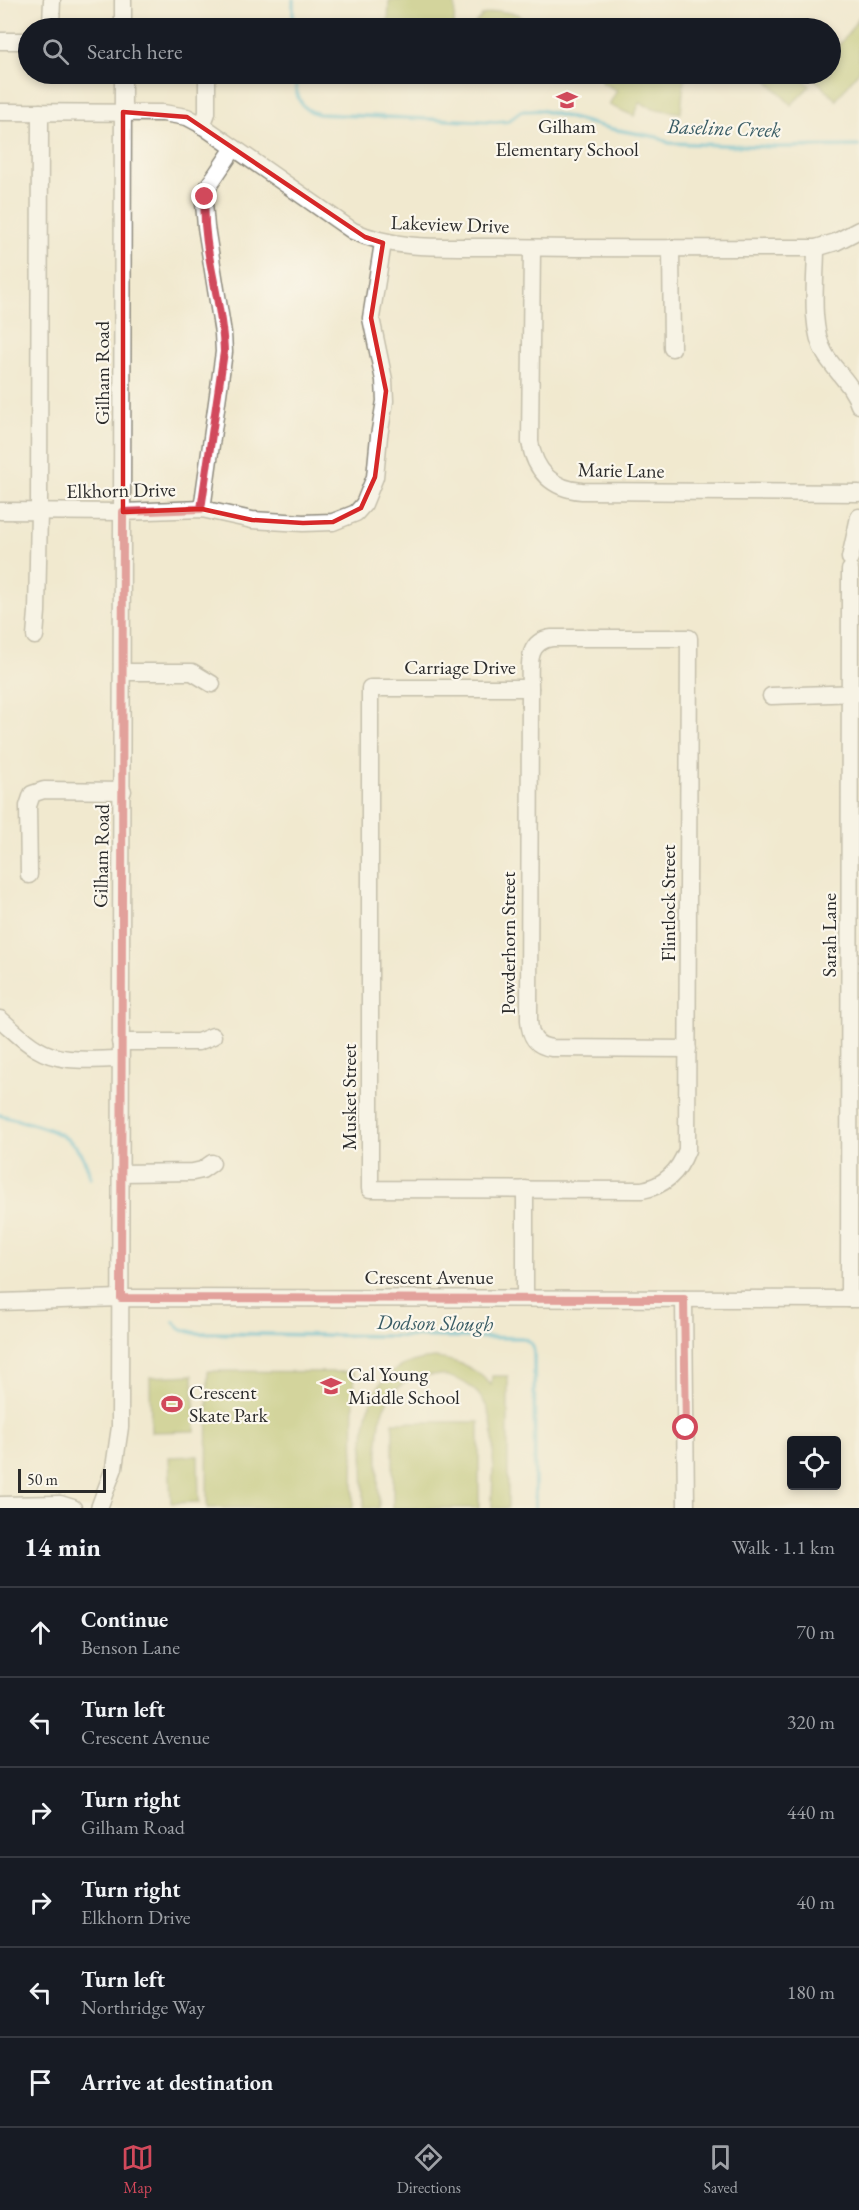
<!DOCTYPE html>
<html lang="en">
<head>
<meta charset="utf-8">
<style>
	:root { --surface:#171b24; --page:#20242c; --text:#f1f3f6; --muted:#9ea1a6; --line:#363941; --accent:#d1495b }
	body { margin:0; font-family:"EB Garamond",serif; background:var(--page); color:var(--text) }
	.controls { position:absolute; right:18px; bottom:18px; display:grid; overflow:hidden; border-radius:6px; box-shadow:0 3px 9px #0003 }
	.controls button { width:54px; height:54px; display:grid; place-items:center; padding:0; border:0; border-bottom:2px solid var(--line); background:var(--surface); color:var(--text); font:30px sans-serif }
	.scale { position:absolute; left:18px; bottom:15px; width:88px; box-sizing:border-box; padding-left:6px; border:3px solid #2b2b2b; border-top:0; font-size:16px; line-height:21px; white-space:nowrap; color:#2b2b2b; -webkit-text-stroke:4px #fbf7ec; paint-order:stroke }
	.stop { position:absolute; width:18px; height:18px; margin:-14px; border:4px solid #d1495b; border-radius:50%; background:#fff }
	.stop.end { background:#d1495b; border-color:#fff; box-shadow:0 2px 6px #0008 }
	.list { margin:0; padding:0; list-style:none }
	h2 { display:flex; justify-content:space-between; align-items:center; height:78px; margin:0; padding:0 24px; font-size:26px }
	h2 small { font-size:20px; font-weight:400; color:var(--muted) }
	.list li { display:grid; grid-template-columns:39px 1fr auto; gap:18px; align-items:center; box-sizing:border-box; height:90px; padding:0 24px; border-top:2px solid var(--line) }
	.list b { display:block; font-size:22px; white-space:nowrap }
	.list p { margin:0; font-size:20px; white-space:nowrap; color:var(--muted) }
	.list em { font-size:20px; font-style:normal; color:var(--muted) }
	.icon { flex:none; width:33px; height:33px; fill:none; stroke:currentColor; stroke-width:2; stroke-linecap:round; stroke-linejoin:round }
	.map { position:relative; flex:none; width:859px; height:1508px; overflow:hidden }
	.search { position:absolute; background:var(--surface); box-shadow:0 3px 9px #0003; left:18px; right:18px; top:18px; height:66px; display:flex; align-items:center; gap:15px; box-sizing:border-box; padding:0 21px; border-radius:33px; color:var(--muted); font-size:22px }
	.sheet { height:618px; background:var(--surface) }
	nav { display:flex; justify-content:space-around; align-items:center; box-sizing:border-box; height:84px; border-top:2px solid var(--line); background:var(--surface); font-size:16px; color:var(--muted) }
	nav a { display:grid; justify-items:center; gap:3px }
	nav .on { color:var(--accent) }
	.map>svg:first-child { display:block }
	.green { fill:#afbb5d; stroke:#6d7344; stroke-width:1.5 }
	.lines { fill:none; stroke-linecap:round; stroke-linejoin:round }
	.stream { stroke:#4fb4ce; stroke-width:4 }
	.minor-casing { stroke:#8e8a7d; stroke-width:19 }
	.minor { stroke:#fff; stroke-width:16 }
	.route { stroke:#d1495b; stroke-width:8 }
	.marked { fill:none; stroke:#d62828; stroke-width:4.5; stroke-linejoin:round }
	.labels { text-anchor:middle; stroke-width:4.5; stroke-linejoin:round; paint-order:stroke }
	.poi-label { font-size:20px; fill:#2b2b2b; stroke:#fbf7ec; text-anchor:start }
	.street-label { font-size:20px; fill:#2b2b2b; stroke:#fbf7ec }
	.water-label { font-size:21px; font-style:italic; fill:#385b64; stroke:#fbf7ec }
</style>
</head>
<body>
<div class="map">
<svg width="859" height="1508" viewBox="0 0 859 1508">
	<rect width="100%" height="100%" fill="#fbf7ec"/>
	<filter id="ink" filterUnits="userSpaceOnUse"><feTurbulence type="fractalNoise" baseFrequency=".0167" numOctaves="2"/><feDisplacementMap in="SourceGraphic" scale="12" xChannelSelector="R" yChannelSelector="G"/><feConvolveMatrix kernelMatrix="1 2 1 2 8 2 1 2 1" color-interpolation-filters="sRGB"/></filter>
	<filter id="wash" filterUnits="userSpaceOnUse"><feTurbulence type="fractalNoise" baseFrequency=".008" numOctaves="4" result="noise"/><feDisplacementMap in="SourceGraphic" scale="24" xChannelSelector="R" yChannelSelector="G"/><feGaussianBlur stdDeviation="1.35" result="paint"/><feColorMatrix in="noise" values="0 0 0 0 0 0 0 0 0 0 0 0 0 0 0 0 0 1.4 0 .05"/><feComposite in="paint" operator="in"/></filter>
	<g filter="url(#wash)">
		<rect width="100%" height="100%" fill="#f1e9cf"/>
		<g class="green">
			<polygon points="389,0 455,0 454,28 388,28"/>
			<polygon points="498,11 518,14 532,28 471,28 483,15"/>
			<polygon points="637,16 644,23 656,22 669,28 600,28"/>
			<polygon points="859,17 859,71 836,100 810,74 830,74 831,54 848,34"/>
			<polygon points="602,74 684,74 688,77 684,80 681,113 656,109 640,103 634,116 609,105 617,90 602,83"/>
			<polygon points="771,74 798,74 810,86 791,105 766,79"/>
			<path d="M435 1358C457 1360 476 1368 491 1385L492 1376H508V1508H492C492 1484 496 1438 490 1416 477 1367 405 1359 384 1407 374 1431 379 1481 379 1508H364C364 1449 350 1363 435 1358Z"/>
			<polygon points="208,1371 354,1372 353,1508 207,1508"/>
			<polygon points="193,1375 195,1431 151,1432 150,1377"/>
			<rect x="393" y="1422" width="86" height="86"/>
			<polygon points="198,1456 199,1502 171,1503 169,1457"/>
		</g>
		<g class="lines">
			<g class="stream">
				<polyline points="293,0 293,28"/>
				<path d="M295 79C296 96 300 110 319 114L496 122 508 121 521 111 540 110 612 129 657 137 669 143 777 147 859 146"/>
				<path d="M0 1115C26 1123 64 1128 80 1152 85 1159 88 1169 91 1178"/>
				<path d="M174 1322 181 1329 195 1333 522 1338C530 1341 533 1344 534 1353L535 1508"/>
			</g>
		</g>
	</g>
	<g filter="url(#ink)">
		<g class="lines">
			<defs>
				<g id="minor">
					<polyline points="49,28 51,25 52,0"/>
					<polyline points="123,28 123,0"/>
					<polyline points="0,41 28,41"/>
					<path d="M0 112 163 113 187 117 200 124 353 231C399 252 452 246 501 247 606 249 711 248 816 248L836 242 859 230"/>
					<polyline points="202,126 207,113 207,74"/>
					<path d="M532 248 530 442C535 471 552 489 582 491L859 493"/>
					<polyline points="671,248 672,348"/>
					<path d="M816 248C816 279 809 327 825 354 835 371 853 385 859 405"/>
					<polyline points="202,509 224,352 223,333 206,227 204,203 209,185 234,148"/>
					<polyline points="0,511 123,512 202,509 252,520 303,523 333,522 356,513 364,504 375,477 379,436 385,401 384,380 371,318 383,243"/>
					<polyline points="850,558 859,517"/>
					<polyline points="35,636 37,612 39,511 40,112"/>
					<path d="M552 638H689L687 1150C679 1171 665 1186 642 1190L370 1189V688H530C530 668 525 641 552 638Z"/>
					<polyline points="123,672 192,672 212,684"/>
					<path d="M530 688 529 1020C530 1036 535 1046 552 1048L688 1049"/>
					<polyline points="771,696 859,693"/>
					<polyline points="29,875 28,806 32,794 44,790 123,791"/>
					<path d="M0 1019C12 1029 23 1041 37 1049 61 1064 93 1059 120 1059"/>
					<polyline points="120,1042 198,1042 213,1036"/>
					<polyline points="120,1173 193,1172 202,1170 212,1163"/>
					<polyline points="525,1189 525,1298"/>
					<polyline points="684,1299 686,1508"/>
					<polyline points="849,1299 850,570"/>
					<polyline points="0,1302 121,1298 859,1299"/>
					<polyline points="0,1505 60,1504 73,1508"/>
					<polyline points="99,1508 114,1468 120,1427 123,74"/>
				</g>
			</defs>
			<use href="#minor" class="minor-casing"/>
			<use href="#minor" class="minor"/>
		</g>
	</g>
	<g class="lines" filter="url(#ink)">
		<path class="route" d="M205 197C201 249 223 301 224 352L201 509 123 512 121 1298 684 1299 686 1428"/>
	</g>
	<path d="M0 0H859V1508H0ZM123 112 187 117 365 237 383 243 371 318 386 391 375 477 361 508 333 522 303 523 252 520 202 509 123 512Z" fill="#f1e9cf" fill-opacity=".55" fill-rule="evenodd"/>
	<path class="marked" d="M123 112 187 117 365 237 383 243 371 318 386 391 375 477 361 508 333 522 303 523 252 520 202 509 123 512Z"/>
	<defs>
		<symbol id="school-bare" viewBox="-9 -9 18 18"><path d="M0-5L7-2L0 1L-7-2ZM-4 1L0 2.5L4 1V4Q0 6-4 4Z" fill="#d1495b" stroke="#fbf7ec" stroke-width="2.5" paint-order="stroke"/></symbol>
		<symbol id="stadium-bare" viewBox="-9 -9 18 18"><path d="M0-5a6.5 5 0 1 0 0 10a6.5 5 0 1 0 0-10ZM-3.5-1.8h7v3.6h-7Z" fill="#d1495b" stroke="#fbf7ec" stroke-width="2.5" paint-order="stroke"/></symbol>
	</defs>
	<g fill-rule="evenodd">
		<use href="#school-bare" x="552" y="85" width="30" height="30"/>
		<use href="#school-bare" x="316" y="1371" width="30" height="30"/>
		<use href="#stadium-bare" x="157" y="1389" width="30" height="30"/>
	</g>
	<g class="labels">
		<g class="poi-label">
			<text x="567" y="133" text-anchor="middle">Gilham<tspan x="567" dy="23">Elementary School</tspan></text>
			<text x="348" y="1381">Cal Young<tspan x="348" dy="23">Middle School</tspan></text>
			<text x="189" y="1399">Crescent<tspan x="189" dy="23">Skate Park</tspan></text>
		</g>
		<g class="street-label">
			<text transform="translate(450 224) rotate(2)" y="7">Lakeview Drive</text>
			<text transform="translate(102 373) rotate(-90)" y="7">Gilham Road</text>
			<text transform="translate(621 470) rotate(1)" y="7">Marie Lane</text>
			<text transform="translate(121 490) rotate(-1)" y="7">Elkhorn Drive</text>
			<text x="460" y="674">Carriage Drive</text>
			<text transform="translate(101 856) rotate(-89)" y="7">Gilham Road</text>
			<text transform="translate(668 903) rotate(-90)" y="7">Flintlock Street</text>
			<text transform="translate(829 935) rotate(-90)" y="7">Sarah Lane</text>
			<text transform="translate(508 943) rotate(-90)" y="7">Powderhorn Street</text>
			<text transform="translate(349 1097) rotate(-90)" y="7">Musket Street</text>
			<text x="429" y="1284">Crescent Avenue</text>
		</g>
		<g class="water-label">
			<text transform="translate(724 128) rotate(2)" y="7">Baseline Creek</text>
			<text transform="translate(435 1323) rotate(1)" y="7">Dodson Slough</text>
		</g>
	</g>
</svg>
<div class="controls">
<button><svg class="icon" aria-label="locate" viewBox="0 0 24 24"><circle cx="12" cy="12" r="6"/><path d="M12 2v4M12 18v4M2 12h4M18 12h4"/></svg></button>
</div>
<div class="scale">50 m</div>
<div class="stop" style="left:686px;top:1428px"></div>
<div class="stop end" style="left:205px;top:197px"></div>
<div class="search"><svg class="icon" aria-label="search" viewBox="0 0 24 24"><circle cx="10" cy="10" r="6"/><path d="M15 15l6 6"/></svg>Search here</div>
</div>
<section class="sheet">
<h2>14 min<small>Walk · 1.1 km</small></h2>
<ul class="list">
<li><svg class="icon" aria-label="ahead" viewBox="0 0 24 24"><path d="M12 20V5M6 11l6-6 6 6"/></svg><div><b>Continue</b><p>Benson Lane</p></div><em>70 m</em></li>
<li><svg class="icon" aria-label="left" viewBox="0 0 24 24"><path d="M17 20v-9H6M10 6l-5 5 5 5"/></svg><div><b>Turn left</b><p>Crescent Avenue</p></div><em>320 m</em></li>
<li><svg class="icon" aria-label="right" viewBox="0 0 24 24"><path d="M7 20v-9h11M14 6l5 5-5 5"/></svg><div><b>Turn right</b><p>Gilham Road</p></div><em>440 m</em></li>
<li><svg class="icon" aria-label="right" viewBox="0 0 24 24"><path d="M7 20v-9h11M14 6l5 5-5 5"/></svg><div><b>Turn right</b><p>Elkhorn Drive</p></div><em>40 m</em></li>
<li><svg class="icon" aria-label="left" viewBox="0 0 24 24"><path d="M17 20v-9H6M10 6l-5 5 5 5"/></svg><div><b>Turn left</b><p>Northridge Way</p></div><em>180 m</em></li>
<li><svg class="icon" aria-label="arrive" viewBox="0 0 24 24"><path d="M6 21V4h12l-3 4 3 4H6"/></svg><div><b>Arrive at destination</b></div></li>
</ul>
</section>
<nav>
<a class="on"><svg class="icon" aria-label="map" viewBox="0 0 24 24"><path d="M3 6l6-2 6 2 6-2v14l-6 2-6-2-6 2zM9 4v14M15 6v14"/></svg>Map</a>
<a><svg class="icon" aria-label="directions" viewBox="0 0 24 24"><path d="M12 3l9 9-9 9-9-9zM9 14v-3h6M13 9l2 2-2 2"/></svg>Directions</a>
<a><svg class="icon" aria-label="saved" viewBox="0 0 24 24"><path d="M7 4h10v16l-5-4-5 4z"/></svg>Saved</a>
</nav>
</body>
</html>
